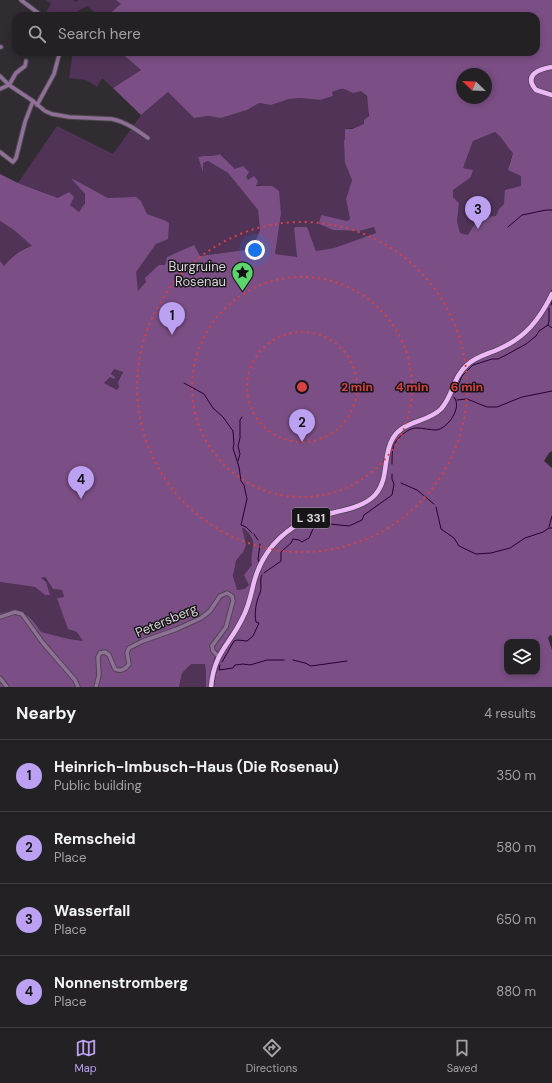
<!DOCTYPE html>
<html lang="en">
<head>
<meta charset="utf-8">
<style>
	:root { --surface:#242125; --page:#2c292d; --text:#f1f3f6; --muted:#a3a3a7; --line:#413e42; --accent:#bca0f2 }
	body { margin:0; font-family:"DM Sans",sans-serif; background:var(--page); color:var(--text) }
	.controls { position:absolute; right:12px; bottom:12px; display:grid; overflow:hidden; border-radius:8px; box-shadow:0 2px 6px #0003 }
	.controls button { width:36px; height:36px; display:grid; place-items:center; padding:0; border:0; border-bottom:1px solid var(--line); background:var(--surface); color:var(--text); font:20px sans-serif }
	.compass { position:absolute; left:456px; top:68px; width:36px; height:36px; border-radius:50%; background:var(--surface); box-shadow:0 2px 6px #0003; rotate:293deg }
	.you { position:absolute; left:255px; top:250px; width:14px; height:14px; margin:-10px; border:3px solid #fff; border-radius:50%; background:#1a73e8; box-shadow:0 0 0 6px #1a73e833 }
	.badge { display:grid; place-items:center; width:26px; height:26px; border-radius:50%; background:var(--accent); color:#111; font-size:13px; font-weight:700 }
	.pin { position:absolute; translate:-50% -33px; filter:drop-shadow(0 1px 2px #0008) }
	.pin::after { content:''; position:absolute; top:21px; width:14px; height:12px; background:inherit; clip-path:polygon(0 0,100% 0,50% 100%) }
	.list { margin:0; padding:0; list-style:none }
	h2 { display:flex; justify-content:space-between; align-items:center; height:52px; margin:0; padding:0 16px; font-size:17px }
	h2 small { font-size:13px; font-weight:400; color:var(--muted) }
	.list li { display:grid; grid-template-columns:26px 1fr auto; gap:12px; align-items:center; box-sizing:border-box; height:72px; padding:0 16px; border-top:1px solid var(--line) }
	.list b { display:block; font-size:15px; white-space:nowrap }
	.list p { margin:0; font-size:13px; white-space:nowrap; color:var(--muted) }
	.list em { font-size:13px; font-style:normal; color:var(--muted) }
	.icon { flex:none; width:22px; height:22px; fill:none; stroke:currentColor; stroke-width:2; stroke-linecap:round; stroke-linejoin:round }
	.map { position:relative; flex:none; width:552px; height:687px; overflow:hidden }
	.search { position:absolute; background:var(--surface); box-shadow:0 2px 6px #0003; left:12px; right:12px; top:12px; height:44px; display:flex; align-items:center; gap:10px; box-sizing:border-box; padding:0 14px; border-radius:12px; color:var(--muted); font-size:15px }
	.sheet { height:340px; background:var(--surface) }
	nav { display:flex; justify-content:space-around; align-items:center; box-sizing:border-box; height:56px; border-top:1px solid var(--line); background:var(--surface); font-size:11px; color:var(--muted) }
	nav a { display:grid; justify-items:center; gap:2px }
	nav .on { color:var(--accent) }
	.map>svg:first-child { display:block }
	.green { fill:#513358 }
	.forest { fill:#7b4f85; fill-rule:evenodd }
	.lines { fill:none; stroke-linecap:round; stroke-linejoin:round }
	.stream { stroke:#280031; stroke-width:1 }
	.minor-casing { stroke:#4b474c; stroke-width:5.5 }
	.major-casing { stroke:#4b474c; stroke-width:6 }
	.minor { stroke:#907098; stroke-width:3.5 }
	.major { stroke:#edb7f9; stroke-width:4.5 }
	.ring { fill:none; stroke:#d74243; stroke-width:2; stroke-dasharray:2 4 }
	.labels { text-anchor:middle; stroke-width:3; stroke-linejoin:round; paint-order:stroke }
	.shield { fill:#171517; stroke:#a09da0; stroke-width:1 }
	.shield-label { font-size:12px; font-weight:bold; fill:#dad7db }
	.poi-label { font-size:13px; fill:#dad7db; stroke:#171517; text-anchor:end }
	.street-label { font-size:13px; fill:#dad7db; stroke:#171517 }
	.centre { fill:#d74243; stroke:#171517; stroke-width:2 }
	.ring-label { font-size:12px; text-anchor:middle; font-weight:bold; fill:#d74243; stroke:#171517; stroke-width:3; stroke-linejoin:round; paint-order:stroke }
</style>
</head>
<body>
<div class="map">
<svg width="552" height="687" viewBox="0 0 552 687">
	<rect width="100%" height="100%" fill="#302c31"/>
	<g class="green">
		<polygon points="46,0 73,0 76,2 78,0 116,0 122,4 107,16 99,16 87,6 73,14 73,16 44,16 51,4"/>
		<polygon points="73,52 120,52 141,70 113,88 102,78 97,87 86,80 69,78"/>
		<path d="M342 88C348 89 356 89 361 91 370 96 371 115 365 122 361 128 351 128 345 129V163L352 180 346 199 350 219 347 221 335 219 319 224 333 230 359 231 374 227 376 233 334 248 316 251 310 234 294 229 297 258 275 254 281 214 260 186C249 185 229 163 221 154 213 157 205 155 198 158L203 170V163L208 161 228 173 258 210 260 230 252 249 200 256 174 254 167 257 165 265 138 291 135 273 156 244 164 220 147 214 141 201 108 198 72 179C84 192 91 196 79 212 61 197 39 190 18 183L57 126 113 154 141 115 168 92 194 118 208 116 221 118 247 110 259 103 271 105 289 99 300 98 320 100 333 96 332 92Z"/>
		<path d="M495 132C503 138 506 146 513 153L509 163 521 176V186L499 209 496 217C478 217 477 220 468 235L460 233 457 221 459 203 453 197V189L471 177 473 170 463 168 473 141Z"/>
		<path d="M0 221 14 230 32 246C23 247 10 258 4 266L0 261Z"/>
		<polygon points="114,369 123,371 118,382 119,387 117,390 104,383 110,377 114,379 111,375"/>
		<path d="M242 528H245L252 537 255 544 252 560V565L249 584 244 589 236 590C232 574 232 566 243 552Z"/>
		<path d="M41 577H44L53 589 62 590 64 597 57 598 83 641 69 639 41 632C29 612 23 609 0 613V582L35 587 45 595Z"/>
		<polygon points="191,664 205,664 206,673 206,687 179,687 182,673"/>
	</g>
	<g class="forest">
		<path d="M116 0H552V66L538 68 531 76 537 92 552 97V289C541 313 527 333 503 345 489 352 472 356 461 368 449 382 450 401 434 412 421 421 405 421 394 433 380 449 389 474 376 490 373 495 367 499 362 502L303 519 287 529 260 561 246 607 240 619 215 657 211 671 210 687H206V673L205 664H191L182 673 179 687H0V613C23 609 28 612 41 632L69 639 83 641 77 632 68 629 57 598 64 597 62 590 53 589 45 577 41 578 46 582 50 595H45L35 587 0 582V261L4 266C10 258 23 248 32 246L14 230 0 221V174L18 183 58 198 69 192 74 197 70 205 79 212 85 203V194L71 178 108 198 136 197 141 201 147 214 164 220 169 223 168 239 156 244 136 272 138 291 146 282 145 278 159 265H165L167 257 194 245 200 256 252 249 260 230 258 210 228 173 208 161 203 163V172L198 157C206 155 213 157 220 154L235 169 243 166 249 172 246 177 248 180 254 176 258 181 256 186H272L279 191 281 214 275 254 297 257 294 229 295 227H307L316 251 334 248 376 233 374 227 359 231 333 230 319 224 321 215 347 221 350 219 346 199 352 180 345 163 344 141 345 139V129H352L364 124V120L369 116 367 96 361 91 353 93C342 88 345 87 332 92L333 96 320 100 300 98 289 99 271 105 259 103 247 110 221 118 208 116 194 118 168 92 141 115 113 88 141 70 120 52H536V16H107L121 4ZM462 74H486V98H462ZM495 132C503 138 506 146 513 153L508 170 521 176V186L505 190 504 204 499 209 496 216C479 217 476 221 468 235L460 233 457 221 459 203 453 197V190L471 177 473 170 463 168 473 141ZM114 369 123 372 118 382 119 387 117 390 104 383 110 377 114 379 115 377 111 374ZM242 528H244C261 545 249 547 252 565L244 575 249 585 244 589 237 590 233 576 236 561 243 552 246 545Z"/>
		<path d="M552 69V94C542 91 527 86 537 73Z"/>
		<path d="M552 297V451L549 453 544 461 552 468V636L550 635 548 638 552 650V687H214L216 674 221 658 230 640 242 623 264 562 272 549 287 533 309 521 356 508 381 489 390 451 396 436 409 426 433 418 442 410 459 375 471 364 524 335ZM507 642H537V672H507Z"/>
	</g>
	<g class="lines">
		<g class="stream">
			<polyline points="508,227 522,215 546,210 552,210"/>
			<polyline points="551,305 552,302"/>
			<polyline points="548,325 552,328"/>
			<polyline points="184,383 204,394 213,408 223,417 233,431 234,444 233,448 239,467 241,481 244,485 247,499 241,525 246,527 252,533"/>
			<polyline points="455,393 462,376 473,365 492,359 498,359 506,355 526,344 536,336 539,331 548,325 549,322 549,308"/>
			<polyline points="457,400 467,399 487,407 497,407 522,397 552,391"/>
			<polyline points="238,461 240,454 238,446 240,438 240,420 242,417"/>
			<path d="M392 464C392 449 392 443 403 434 408 430 412 428 417 428 423 428 430 430 436 430 447 429 463 408 454 397"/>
			<polyline points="401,483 417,490 434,504"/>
			<polyline points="436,507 441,529 454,538 459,546 476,554 491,553 510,548 525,538 543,532 549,528 552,528"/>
			<polyline points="549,527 552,516"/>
			<polyline points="254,534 258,540"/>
			<polyline points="259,562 258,559 260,544"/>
			<polyline points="264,573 281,561 281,552 291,543 293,539 299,540 302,542 309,538 313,529 320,522 324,521 330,524 349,526 362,520 364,515 392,495 394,484 392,479 392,474"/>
			<polyline points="293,660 305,663 311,666 347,661"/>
			<path d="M222 662 234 641 237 640 247 641 253 636 259 623 256 622C254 613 256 602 260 593 262 589 260 582 261 577L262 575"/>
			<polyline points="220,665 219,670 233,668 235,665 243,664 250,665 267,660 284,660"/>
		</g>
		<defs>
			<g id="minor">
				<polyline points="21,0 42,16"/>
				<polyline points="0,47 1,47"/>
				<polyline points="0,76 9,85 16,73 25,66 26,61"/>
				<path d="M0 89 9 85 33 101 45 111 52 114 69 117 112 119C126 122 137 130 148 138"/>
				<polyline points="37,105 54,74 59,55"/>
				<polyline points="0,152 13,162 16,158 25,122 33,101"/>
				<polyline points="0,617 15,612 22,614 43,643 75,680 78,687"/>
				<polyline points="0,678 7,687"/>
				<path d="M96 687 99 675 98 657 100 653 105 652 109 655 115 669C121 672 126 669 129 664L127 653 129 648 143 641 177 629 201 618 210 611 220 596 227 593 232 596 233 601 226 627 212 646 213 651 218 656"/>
			</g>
			<g id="major">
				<path d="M552 67C539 69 523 75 536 90L552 95"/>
				<path d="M211 687C214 652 230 645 243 617 249 606 251 594 254 582 261 556 278 535 302 522 324 511 358 513 375 495 390 478 382 456 393 438 404 420 427 423 441 409 453 396 453 377 467 365 475 357 488 354 499 349 525 338 540 319 552 294"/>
			</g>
		</defs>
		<use href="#minor" class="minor-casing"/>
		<use href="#major" class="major-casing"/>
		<use href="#minor" class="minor"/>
		<use href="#major" class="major"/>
	</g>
	<g class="ring">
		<circle cx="302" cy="387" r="55"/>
		<circle cx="302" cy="387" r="110"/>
		<circle cx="302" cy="387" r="165"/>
	</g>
	<defs>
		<symbol id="sight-pin" viewBox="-11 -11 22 30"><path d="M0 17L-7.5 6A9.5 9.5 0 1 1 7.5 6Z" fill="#5cd56d" stroke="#171517"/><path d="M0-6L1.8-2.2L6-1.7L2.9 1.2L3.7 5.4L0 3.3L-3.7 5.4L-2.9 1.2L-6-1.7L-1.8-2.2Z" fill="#111"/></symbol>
	</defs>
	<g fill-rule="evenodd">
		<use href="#sight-pin" x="230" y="260" width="25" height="34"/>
	</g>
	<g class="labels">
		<rect class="shield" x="292" y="508" width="38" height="20" rx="3"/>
		<g class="shield-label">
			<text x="311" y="522">L 331</text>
		</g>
		<g class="poi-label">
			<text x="226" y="271">Burgruine<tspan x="226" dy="15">Rosenau</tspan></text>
		</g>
		<g class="street-label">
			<text transform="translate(166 620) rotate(-23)" y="5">Petersberg</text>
		</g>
	</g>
	<circle cx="302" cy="387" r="6" class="centre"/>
	<g class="ring-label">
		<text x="357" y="391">2 min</text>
		<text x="412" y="391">4 min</text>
		<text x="467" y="391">6 min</text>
	</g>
</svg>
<div class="controls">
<button><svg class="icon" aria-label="layers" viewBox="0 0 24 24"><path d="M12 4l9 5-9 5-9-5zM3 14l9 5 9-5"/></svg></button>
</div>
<svg class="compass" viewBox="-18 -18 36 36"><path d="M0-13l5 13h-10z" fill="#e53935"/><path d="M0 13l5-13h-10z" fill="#a3a3a7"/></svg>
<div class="you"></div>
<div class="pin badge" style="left:172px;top:335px">1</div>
<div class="pin badge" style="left:302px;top:442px">2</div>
<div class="pin badge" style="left:478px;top:229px">3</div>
<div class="pin badge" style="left:81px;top:499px">4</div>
<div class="search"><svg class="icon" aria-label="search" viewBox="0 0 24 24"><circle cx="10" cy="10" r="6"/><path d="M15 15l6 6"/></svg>Search here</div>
</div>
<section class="sheet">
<h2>Nearby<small>4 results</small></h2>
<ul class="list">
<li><span class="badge">1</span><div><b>Heinrich-Imbusch-Haus (Die Rosenau)</b><p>Public building</p></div><em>350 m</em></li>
<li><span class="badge">2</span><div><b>Remscheid</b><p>Place</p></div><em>580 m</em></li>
<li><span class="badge">3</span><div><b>Wasserfall</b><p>Place</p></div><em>650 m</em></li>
<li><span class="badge">4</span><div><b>Nonnenstromberg</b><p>Place</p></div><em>880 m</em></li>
</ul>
</section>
<nav>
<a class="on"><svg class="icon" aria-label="map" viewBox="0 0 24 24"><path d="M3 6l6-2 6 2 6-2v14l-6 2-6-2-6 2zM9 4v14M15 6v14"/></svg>Map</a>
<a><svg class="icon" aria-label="directions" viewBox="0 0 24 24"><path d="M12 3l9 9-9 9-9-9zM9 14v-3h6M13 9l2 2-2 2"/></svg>Directions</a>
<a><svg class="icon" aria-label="saved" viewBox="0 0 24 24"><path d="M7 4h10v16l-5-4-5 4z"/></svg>Saved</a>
</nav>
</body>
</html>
